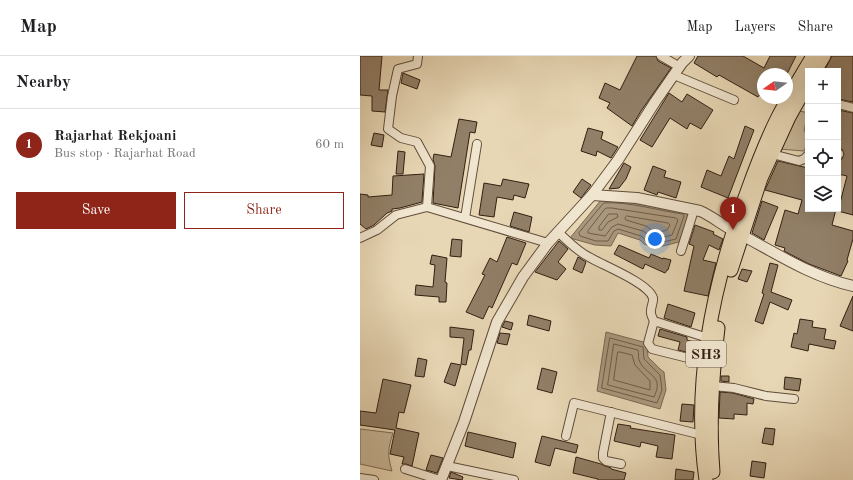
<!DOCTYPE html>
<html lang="en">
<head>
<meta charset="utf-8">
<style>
	:root { --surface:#fff; --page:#f6f6f6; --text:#202124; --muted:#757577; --line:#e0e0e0; --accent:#8f2418 }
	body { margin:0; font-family:"Old Standard TT",serif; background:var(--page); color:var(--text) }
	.controls { position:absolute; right:12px; top:12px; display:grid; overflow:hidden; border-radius:0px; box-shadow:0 4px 16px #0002 }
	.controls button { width:36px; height:36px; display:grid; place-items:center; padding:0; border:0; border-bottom:1px solid var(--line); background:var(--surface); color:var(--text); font:20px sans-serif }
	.compass { position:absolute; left:397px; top:12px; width:36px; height:36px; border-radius:50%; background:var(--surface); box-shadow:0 4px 16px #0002; rotate:256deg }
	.you { position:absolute; left:295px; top:183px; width:14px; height:14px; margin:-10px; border:3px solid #fff; border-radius:50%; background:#1a73e8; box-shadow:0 0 0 6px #1a73e833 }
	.badge { display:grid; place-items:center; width:26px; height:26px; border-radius:50%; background:var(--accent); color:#fff; font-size:13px; font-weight:700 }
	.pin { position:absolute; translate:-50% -33px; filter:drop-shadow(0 1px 2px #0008) }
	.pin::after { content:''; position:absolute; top:21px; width:14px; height:12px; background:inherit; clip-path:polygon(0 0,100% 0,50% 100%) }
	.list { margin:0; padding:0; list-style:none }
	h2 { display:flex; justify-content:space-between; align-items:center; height:52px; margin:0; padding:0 16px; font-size:17px }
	h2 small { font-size:13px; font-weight:400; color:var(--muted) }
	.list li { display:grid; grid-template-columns:26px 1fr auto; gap:12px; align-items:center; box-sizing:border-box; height:72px; padding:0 16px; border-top:1px solid var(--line) }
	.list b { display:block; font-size:15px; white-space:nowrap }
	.list p { margin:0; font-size:13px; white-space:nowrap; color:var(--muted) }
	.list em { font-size:13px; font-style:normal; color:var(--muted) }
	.actions { display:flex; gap:8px; padding:12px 16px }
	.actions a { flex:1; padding:9px 0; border:1px solid var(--accent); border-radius:0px; text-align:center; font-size:14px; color:var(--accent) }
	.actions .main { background:var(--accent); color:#fff }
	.icon { flex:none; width:22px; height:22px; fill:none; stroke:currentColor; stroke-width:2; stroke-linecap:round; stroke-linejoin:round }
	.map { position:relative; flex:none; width:493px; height:424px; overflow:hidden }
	header { display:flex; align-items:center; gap:24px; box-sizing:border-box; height:56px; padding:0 20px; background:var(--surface); border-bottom:1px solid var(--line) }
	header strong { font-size:19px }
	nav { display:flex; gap:22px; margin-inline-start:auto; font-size:14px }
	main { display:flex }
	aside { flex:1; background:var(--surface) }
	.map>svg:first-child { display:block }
	.green { fill:#c9b899; stroke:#7e6c56 }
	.water { fill:#aa987e; stroke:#7a6853 }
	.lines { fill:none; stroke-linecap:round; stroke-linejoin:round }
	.shore { stroke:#6e5c48; stroke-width:1 }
	.building { fill:#917f67; stroke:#321f12 }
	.minor-casing { stroke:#604d3b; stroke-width:10 }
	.tertiary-casing { stroke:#604d3b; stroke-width:12 }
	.primary-casing { stroke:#321f12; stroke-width:15 }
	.minor { stroke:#f0e5cf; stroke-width:8 }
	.tertiary { stroke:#f0e5cf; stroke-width:10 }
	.primary { stroke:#e8d7b5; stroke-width:13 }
	.labels { text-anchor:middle; stroke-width:3; stroke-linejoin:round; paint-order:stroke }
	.shield { fill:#f0e5cf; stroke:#6b5a4b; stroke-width:1 }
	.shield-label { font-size:15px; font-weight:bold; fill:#321f12 }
</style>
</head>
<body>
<header>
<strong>Map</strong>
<nav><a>Map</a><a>Layers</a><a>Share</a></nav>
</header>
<main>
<aside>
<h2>Nearby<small></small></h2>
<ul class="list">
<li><span class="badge">1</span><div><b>Rajarhat Rekjoani</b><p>Bus stop · Rajarhat Road</p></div><em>60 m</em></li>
</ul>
<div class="actions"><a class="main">Save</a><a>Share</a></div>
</aside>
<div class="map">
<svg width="493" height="424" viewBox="0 0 493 424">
	<rect width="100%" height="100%" fill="#e8d7b5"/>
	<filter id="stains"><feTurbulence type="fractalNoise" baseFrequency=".005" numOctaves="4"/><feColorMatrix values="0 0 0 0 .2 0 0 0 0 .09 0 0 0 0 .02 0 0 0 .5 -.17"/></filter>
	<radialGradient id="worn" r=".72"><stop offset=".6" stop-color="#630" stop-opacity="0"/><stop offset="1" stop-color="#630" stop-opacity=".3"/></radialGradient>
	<g class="green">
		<polygon points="436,54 448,57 444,75 448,78 448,85 444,95 419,93"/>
		<path d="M0 373 33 377C28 393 27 398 32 415L0 408Z"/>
	</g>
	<g class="water">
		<polygon points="252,143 330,157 319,186 295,192 284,188 280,184 258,177 251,190 235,189 210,182 241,144"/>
		<polygon points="246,276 287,287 288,301 300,313 304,316 306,334 300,353 237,335"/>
	</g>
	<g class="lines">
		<g class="shore">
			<path d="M244 147C268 145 299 155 323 158L324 160 316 183 295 188 287 185 281 180 258 173 254 175 248 185H236L220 180 219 177Z"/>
			<polygon points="246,152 252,152 316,162 318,164 312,179 295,183 283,175 258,168 252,171 245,180 228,177 228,175"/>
			<polygon points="249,158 257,158 258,161 248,166 242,174 239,174 239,171"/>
			<polygon points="267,160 308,167 310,169 307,174 296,177 286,170 266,164 265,162"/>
			<polygon points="250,282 283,291 284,303 300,319 302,334 297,347 242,332"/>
			<path d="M254 288 278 294C279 297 278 301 279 304 285 320 305 318 294 341L248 329Z"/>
			<polygon points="258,296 260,296 272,299 275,309 290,325 290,334 254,324"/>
		</g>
	</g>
	<g class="building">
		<polygon points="0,0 22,0 19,34 28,34 25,56 12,55 12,40 0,39"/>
		<polygon points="277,0 296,0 298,5 311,12 281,55 272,70 247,52 250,47 239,42 245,27 260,34"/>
		<polygon points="338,0 383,0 404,12 410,0 436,0 427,18 403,18 403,38 401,37 398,41 359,19 357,21 334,7"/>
		<polygon points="472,0 493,0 493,46 478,43 478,15 464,15"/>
		<polygon points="43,17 60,24 57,33 41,27"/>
		<polygon points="309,37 322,46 327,38 353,54 341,73 330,67 327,73 310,62 292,91 280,84"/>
		<polygon points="478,54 493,57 493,159 478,155 478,146 480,147 487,120 478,118 478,104 482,103 484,98 482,93 478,92"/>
		<polygon points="99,63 117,66 115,77 110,76 98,152 73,147 75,110 73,103 74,98 91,101"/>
		<polygon points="385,70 394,74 368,142 341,131 347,114 361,120 369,100 374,103"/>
		<polygon points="228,72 243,76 241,83 258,91 251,102 237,95 236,100 221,95"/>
		<polygon points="14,77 24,79 22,91 11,89"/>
		<polygon points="38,95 45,96 43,118 36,118"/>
		<polygon points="418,105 448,112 448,153 476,153 472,169 493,175 493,183 487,204 488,205 481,220 449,208 424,195 425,192 415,189 425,154 438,158 442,144 405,134"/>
		<polygon points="264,107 271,111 266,123 259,132 249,133"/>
		<polygon points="293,110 306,115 304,121 321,126 316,142 298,136 297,139 284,134"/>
		<polygon points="64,118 62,146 40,152 32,153 32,155 27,157 14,169 6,173 0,168 0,138 8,139 8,141 32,139 33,120"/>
		<polygon points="143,123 169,128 165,142 154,139 153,144 137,141 134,161 119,159 124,127 141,130"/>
		<polygon points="222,123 231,129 221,142 213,136"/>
		<polygon points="402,145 418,151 404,184 392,177"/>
		<polygon points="154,156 172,161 169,176 150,170"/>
		<polygon points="335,169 354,176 353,178 363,183 359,194 349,189 343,204 356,207 348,240 324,235 334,190 329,188"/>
		<polygon points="147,181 166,187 157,209 152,207 132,252 129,250 123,263 106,256 125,219 122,218 130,202 137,206"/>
		<polygon points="92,183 102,184 101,201 90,200"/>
		<polygon points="199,185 208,193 198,206 206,213 197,224 175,216"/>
		<polygon points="259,189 289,202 291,198 303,203 303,202 311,204 308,214 307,214 305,217 285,208 283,213 254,198"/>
		<polygon points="72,199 87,202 85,226 87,227 86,246 79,246 79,241 55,239 56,229 73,231 75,209 70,208"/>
		<polygon points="218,201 226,206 222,217 213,213"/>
		<polygon points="410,207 418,209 411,236 432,244 428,254 410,246 403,268 395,265 404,238 402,237"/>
		<polygon points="382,213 392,215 387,226 378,223"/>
		<polygon points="493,240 493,275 480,270"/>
		<polygon points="308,248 335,257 331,271 304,262"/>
		<polygon points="169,259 191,265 189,275 167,269"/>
		<polygon points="440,263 453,265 452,271 466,273 464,283 476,285 474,293 449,288 448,295 431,291 434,277 437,278"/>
		<polygon points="145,265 153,267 151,274 142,271"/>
		<polygon points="90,271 114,274 111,294 109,294 106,309 101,308 104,282 90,281"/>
		<polygon points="300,273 327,281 327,284 337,287 334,298 318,294 320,286 298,280"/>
		<polygon points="140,277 150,278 147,289 137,287"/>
		<polygon points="58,302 67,304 64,321 55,320"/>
		<polygon points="91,307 101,309 95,330 84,326"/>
		<polygon points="182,312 197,316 192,337 177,333"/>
		<polygon points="361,320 369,320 369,326 361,325"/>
		<polygon points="425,321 441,323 439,335 424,333"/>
		<polygon points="23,323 51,329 44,357 39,356 36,372 59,377 52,410 46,408 42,408 44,401 30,398 35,374 0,369 0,355 16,357"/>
		<polygon points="360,336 373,337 394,343 393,348 387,347 387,359 374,358 374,363 359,362"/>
		<polygon points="322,348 334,349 333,366 320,365"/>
		<polygon points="258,368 271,370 270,372 315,379 312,403 296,401 298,390 281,386 280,391 254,385"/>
		<polygon points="405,372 415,373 413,389 402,387"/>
		<polygon points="108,376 156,387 153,402 105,390"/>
		<polygon points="182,380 218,389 216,397 195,392 190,410 175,406"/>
		<polygon points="71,399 83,402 77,417 66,414"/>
		<polygon points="216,401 241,408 245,410 251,412 251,413 266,417 264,424 238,424 238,423 213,417"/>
		<polygon points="392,405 406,407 404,422 390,420"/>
		<polygon points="316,413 334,416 333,424 315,424"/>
		<polygon points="91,416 103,421 102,424 89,422"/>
	</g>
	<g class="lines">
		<defs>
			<g id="minor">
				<polyline points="58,0 57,8 38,13 32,40 28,73 41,82 57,86 70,110 67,151"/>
				<polyline points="301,0 320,11"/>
				<polyline points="314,19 374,44"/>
				<polyline points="478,48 493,52"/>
				<polyline points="412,98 439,105 444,103 448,99"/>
				<polyline points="478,98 479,98"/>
				<polyline points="105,162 117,88"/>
				<path d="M198 176C208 185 217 195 229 201 242 209 289 227 293 242 294 246 290 252 291 257 291 259 293 263 294 265L348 282"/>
				<polyline points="0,182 17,174 36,159 67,151 188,187"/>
				<polyline points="321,195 334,154"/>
				<polyline points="294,265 288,287 292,293 344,306"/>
				<polyline points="352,330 374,332 406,340 434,343"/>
				<polyline points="251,356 243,397 243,402 246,405 261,408"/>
				<polyline points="206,380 214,347 342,379"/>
				<polyline points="87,410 154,424"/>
				<polyline points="45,413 80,424"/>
				<polyline points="0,422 14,424"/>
			</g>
			<g id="tertiary">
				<path d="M232 139 277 142 340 155C352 160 362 169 374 175 413 195 449 220 493 230"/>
				<polyline points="81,424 104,366 137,266 163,221 188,187 232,139 258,104 295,46 322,7 329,0"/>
			</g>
			<g id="primary">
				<polyline points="455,15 464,0"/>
				<polyline points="371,214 401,122 429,61 448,27"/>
				<path d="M353 416C349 368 352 320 358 272"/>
				<path d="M346 424C332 327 353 227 387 136 396 111 406 85 418 61 429 40 441 20 453 0"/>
			</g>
		</defs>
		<use href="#minor" class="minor-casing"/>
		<use href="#tertiary" class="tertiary-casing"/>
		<use href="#primary" class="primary-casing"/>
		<use href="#minor" class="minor"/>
		<use href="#tertiary" class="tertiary"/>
		<use href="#primary" class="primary"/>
	</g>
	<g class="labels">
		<rect class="shield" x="326" y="285" width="40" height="26" rx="3"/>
		<g class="shield-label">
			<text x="346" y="303">SH3</text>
		</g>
	</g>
	<rect width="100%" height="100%" filter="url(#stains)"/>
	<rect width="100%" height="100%" fill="url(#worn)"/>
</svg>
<div class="controls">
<button>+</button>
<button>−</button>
<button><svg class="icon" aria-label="locate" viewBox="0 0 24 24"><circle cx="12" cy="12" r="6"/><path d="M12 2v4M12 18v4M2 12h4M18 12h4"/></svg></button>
<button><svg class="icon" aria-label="layers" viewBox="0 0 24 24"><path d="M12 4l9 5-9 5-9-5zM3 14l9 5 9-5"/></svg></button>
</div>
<svg class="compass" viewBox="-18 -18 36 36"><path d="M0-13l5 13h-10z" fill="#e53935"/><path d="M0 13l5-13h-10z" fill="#757577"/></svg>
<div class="you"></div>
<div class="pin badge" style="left:373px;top:174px">1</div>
</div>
</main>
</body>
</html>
